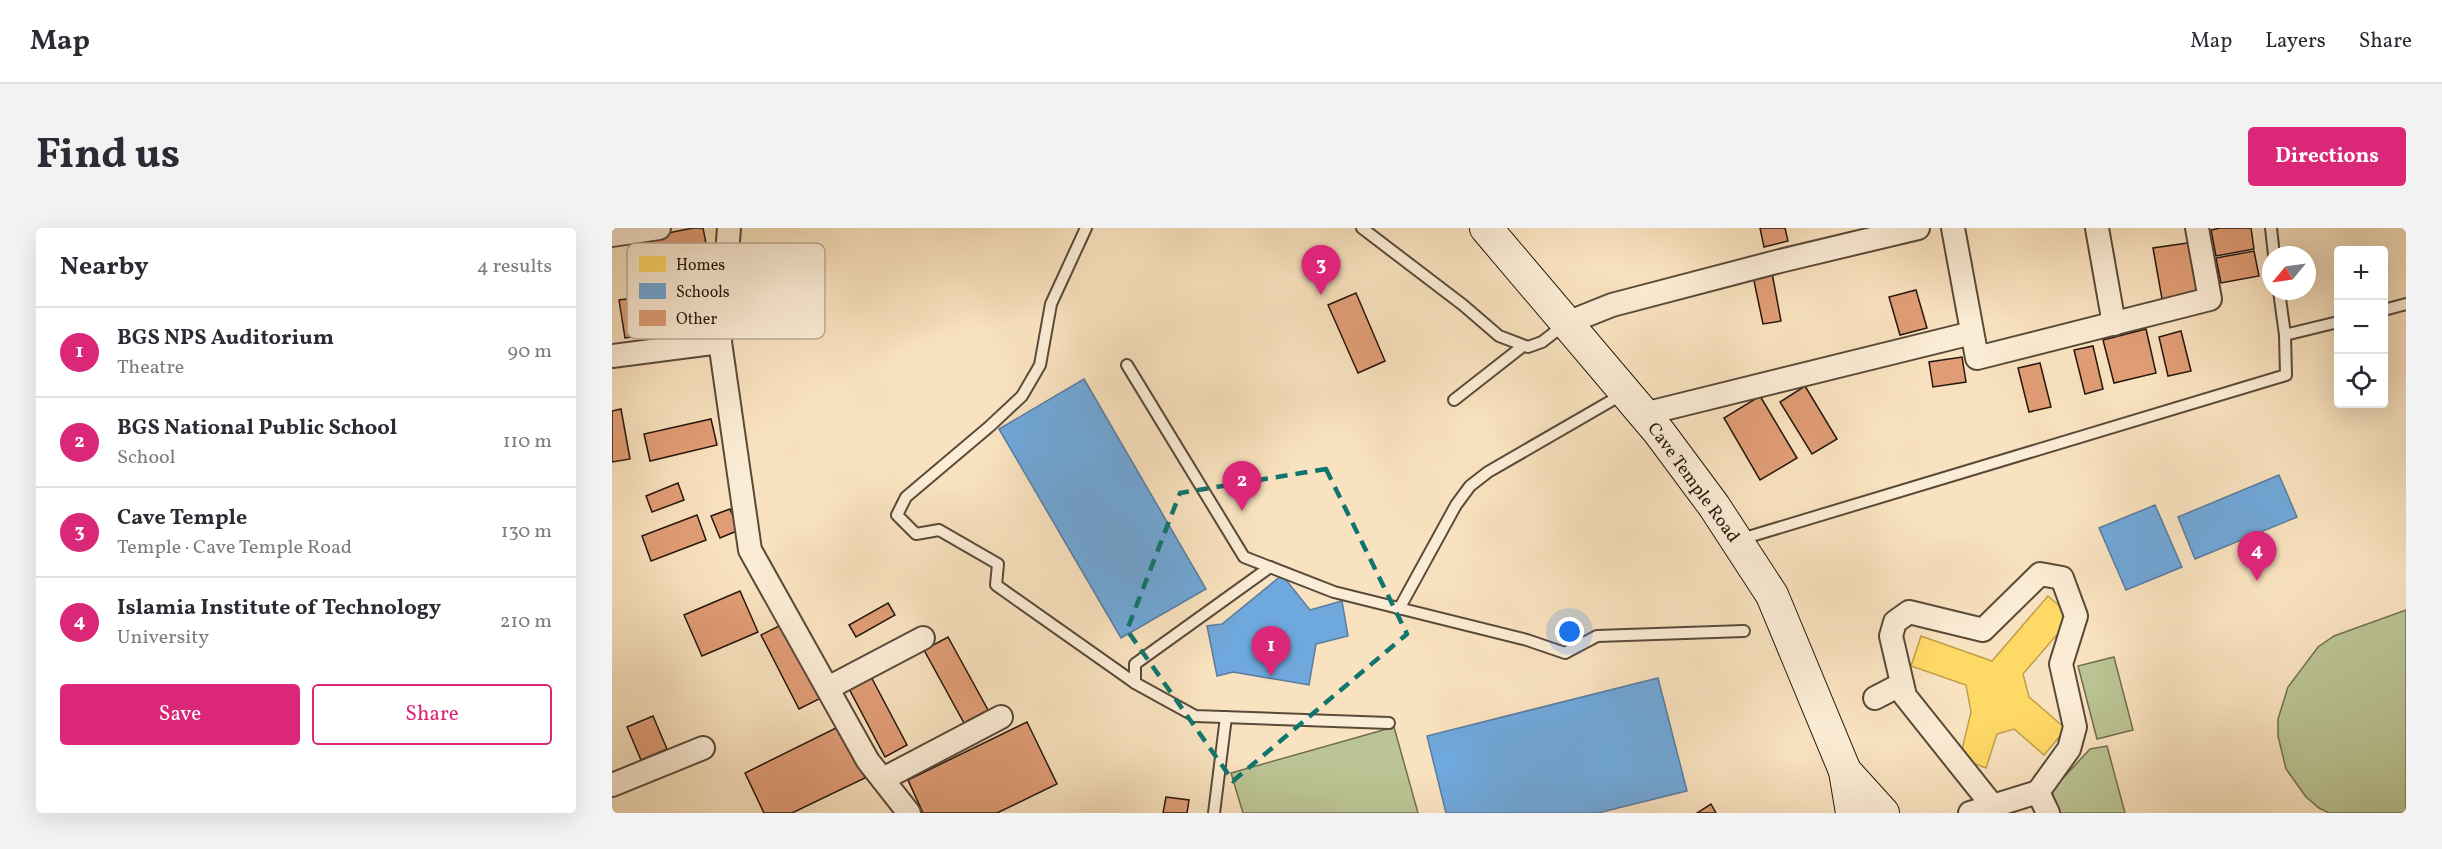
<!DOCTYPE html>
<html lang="en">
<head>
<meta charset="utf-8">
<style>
	:root { --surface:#fff; --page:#f2f2f3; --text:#2b2b33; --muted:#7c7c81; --line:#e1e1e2; --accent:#db2777 }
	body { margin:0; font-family:Vollkorn,serif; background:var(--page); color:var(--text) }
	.controls { position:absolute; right:18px; top:18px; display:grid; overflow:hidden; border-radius:6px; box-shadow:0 6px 24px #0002 }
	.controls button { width:54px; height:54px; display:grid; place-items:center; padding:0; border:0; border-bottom:2px solid var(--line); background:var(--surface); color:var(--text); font:30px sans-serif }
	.compass { position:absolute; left:1650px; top:18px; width:54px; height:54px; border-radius:50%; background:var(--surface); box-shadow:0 6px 24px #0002; rotate:241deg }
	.you { position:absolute; left:958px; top:404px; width:21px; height:21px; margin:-15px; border:4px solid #fff; border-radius:50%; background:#1a73e8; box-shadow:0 0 0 9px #1a73e833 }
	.badge { display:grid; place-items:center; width:39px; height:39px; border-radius:50%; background:var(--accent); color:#fff; font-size:20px; font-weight:700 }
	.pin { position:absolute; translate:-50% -50px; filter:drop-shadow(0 2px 3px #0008) }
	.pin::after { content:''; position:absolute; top:32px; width:21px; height:18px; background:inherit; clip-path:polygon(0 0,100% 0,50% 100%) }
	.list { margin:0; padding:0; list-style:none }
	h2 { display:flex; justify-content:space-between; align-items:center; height:78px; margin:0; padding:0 24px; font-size:26px }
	h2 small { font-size:20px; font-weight:400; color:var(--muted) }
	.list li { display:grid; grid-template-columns:39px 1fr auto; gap:18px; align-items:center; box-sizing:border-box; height:90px; padding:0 24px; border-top:2px solid var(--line) }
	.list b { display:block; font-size:22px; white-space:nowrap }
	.list p { margin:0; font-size:20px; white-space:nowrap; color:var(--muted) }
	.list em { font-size:20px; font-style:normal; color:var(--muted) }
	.actions { display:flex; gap:12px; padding:18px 24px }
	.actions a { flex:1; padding:14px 0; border:2px solid var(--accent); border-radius:6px; text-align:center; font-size:21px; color:var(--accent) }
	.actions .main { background:var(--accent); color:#fff }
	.icon { flex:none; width:33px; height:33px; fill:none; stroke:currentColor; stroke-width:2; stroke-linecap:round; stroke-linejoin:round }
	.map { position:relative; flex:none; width:1794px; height:585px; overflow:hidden; border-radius:6px }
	header { display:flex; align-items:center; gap:36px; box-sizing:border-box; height:84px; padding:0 30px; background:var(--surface); border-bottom:2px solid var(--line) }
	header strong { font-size:28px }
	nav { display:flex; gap:33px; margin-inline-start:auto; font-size:21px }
	.intro { display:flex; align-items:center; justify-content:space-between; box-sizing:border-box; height:144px; padding:0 36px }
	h1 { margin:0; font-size:42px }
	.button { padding:15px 27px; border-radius:6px; background:var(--accent); color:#fff; font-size:21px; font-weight:700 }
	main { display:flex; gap:36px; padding:0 36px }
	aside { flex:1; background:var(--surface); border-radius:6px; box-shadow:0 6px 24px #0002 }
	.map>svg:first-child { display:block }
	.green { fill:#bbc494; stroke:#706e51; stroke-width:1.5 }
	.homes { fill:#ffd966; stroke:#be9f4c; stroke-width:1.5 }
	.schools { fill:#6fa8dc; stroke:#597c9e; stroke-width:1.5 }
	.building { fill:#e19d76; stroke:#25170e; stroke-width:1.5 }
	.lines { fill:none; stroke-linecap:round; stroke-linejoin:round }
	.lane-casing { stroke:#5a4a3a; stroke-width:14 }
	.street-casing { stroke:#5a4a3a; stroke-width:26 }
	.secondary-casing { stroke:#25170e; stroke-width:34 }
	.lane { stroke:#fbecd5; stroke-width:10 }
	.street { stroke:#fbecd5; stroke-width:22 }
	.secondary { stroke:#fbecd5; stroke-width:32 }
	.marked { fill:none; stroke:#0f766e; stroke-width:4.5; stroke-dasharray:12 8; stroke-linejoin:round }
	.labels { text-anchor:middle; stroke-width:6; stroke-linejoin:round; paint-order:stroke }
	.street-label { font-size:18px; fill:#25170e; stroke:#fbecd5 }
	.key { fill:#fbecd5; stroke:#bbac99; stroke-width:1.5 }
	.key-label { font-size:16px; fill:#25170e }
</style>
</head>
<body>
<header>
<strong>Map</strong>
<nav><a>Map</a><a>Layers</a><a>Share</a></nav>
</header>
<div class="intro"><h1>Find us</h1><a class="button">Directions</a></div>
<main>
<aside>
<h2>Nearby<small>4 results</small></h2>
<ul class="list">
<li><span class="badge">1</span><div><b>BGS NPS Auditorium</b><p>Theatre</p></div><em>90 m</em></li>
<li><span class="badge">2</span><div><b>BGS National Public School</b><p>School</p></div><em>110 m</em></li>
<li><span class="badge">3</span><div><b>Cave Temple</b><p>Temple · Cave Temple Road</p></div><em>130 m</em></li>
<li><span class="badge">4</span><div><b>Islamia Institute of Technology</b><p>University</p></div><em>210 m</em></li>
</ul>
<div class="actions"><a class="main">Save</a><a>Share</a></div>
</aside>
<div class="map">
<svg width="1794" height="585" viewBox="0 0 1794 585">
	<rect width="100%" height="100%" fill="#f9e2bf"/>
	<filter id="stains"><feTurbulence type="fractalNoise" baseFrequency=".00333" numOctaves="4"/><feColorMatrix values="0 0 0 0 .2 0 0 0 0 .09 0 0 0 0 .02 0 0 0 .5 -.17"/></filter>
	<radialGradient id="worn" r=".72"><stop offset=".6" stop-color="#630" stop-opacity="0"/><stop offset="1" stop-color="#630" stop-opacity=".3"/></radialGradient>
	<g class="green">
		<polygon points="1794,382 1794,585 1717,585 1707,580 1694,569 1674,541 1666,508 1666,491 1676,459 1706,419 1722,408"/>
		<polygon points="1502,429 1521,502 1485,511 1466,438"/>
		<polygon points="782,499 806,585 631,585 619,545"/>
		<polygon points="1495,518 1513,585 1445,585 1440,562 1478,521"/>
	</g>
	<polygon class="homes" points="1436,368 1460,389 1411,446 1417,469 1454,501 1432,527 1402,501 1385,506 1374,540 1348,530 1359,484 1354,457 1299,438 1309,408 1380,433"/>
	<g class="schools">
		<polygon points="472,151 594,361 509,410 387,201"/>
		<polygon points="1667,247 1685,289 1583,331 1566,289"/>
		<polygon points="1543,277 1570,339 1514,362 1487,300"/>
		<polygon points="670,347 698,382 730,373 736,408 704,416 697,457 621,444 605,448 595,398 610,396"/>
		<polygon points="1046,450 1075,563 986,585 834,585 815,508"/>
	</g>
	<g class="building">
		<polygon points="81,0 91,0 100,46 31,60 21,12"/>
		<polygon points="1148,0 1173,0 1176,13 1152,19"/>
		<polygon points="1608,0 1639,0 1642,21 1604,28 1599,2"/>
		<polygon points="1582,14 1590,64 1550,71 1541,20"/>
		<polygon points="1642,23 1647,48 1609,55 1604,30"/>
		<polygon points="1160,45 1169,93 1151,96 1141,48"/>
		<polygon points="1304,62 1315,100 1288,107 1277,69"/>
		<polygon points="744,65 773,133 746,145 716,77"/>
		<polygon points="29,69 34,107 13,110 7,72"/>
		<polygon points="1534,101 1544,145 1502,155 1491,112"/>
		<polygon points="1569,103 1579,143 1556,148 1547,109"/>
		<polygon points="1481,118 1491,161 1473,166 1462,122"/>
		<polygon points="1350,129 1354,154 1321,159 1317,134"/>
		<polygon points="1428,135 1439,179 1417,184 1406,140"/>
		<polygon points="1193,158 1225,211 1200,226 1168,174"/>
		<polygon points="1148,168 1185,230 1148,252 1112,190"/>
		<polygon points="9,181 18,231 0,234 0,183"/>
		<polygon points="99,191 105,217 38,233 32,206"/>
		<polygon points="66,255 72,272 40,284 34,268"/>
		<polygon points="118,281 127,302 108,310 99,288"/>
		<polygon points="85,287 94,312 39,333 30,308"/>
		<polygon points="128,363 146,404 90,428 72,387"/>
		<polygon points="276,375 283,387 244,409 237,397"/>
		<polygon points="173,395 211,469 187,481 149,407"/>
		<polygon points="336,409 376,482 352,495 312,422"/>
		<polygon points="256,443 295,517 273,529 234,455"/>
		<polygon points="41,488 55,521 29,532 15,499"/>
		<polygon points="415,494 445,556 385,585 311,585 296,552"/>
		<polygon points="228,498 253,550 180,585 152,585 133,545"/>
		<polygon points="554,569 577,572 575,585 551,585"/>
		<polygon points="1099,576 1104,585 1085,585"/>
	</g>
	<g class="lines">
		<defs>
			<g id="lane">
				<polyline points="474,0 439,76 428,137 410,168 378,198 294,269 285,287 304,306 327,302 386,336 384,357 523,455"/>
				<polyline points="750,0 851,77 887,108 916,119 930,114 952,97"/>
				<polyline points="1659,0 1662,27"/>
				<polyline points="1772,82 1794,76"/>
				<polyline points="1673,107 1726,94"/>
				<polyline points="515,137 632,329 722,364 915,412 953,425 985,408 1132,403"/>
				<polyline points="842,172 911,118"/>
				<polyline points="1126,312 1674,147 1673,107 1667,63"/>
				<polyline points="658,339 523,436 523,455 583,488 777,495"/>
				<polyline points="787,381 844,277 858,258 876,244 1011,166"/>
				<polyline points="602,585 614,489"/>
			</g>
			<g id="street">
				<polyline points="117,0 108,114 138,322 256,533 297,585"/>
				<polyline points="1341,0 1365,130 1598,71 1585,0"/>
				<polyline points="1485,0 1502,96"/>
				<polyline points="0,7 47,0"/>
				<polyline points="955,95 1000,77 1168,33 1306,0"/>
				<polyline points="0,128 108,114"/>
				<polyline points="1032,186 1360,105"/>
				<polyline points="216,460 311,410"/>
				<polyline points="1263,470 1290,456"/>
				<polyline points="271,551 389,489"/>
				<polyline points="0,557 91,520"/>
				<polyline points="1358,585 1426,564"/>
				<polyline points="1384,585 1380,577 1293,468 1279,408 1283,394 1297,384 1371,402 1428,346 1450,350 1464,388 1449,436 1463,499 1457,521 1426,564 1436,585"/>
			</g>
			<g id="secondary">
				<polyline points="874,0 1047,204 1102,278 1160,367 1233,543 1240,585"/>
				<polyline points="1233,543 1271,585"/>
			</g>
		</defs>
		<use href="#lane" class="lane-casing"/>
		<use href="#street" class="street-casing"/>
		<use href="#secondary" class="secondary-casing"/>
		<use href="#lane" class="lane"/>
		<use href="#street" class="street"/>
		<use href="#secondary" class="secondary"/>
	</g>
	<path class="marked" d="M714 241 795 406 621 553 515 402 568 265Z"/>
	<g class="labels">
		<g class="street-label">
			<text transform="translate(1082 254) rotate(54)" y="6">Cave Temple Road</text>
		</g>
	</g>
	<rect x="15" y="15" width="198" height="96" rx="9" class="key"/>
	<rect x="27" y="28" width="27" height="16" fill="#ffd966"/>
	<rect x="27" y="55" width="27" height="16" fill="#6fa8dc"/>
	<rect x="27" y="82" width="27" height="16" fill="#e19d76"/>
	<g class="key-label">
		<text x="64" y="42">Homes</text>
		<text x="64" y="69">Schools</text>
		<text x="64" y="96">Other</text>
	</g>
	<rect width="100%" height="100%" filter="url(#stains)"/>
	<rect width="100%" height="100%" fill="url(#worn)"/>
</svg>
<div class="controls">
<button>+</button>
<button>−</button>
<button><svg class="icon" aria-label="locate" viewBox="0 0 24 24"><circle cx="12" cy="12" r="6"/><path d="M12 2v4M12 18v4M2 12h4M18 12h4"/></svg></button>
</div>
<svg class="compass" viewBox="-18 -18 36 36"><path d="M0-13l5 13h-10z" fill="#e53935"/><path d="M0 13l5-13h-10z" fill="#7c7c81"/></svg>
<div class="you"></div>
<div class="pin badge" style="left:659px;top:448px">1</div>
<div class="pin badge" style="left:630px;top:283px">2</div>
<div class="pin badge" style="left:709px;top:67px">3</div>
<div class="pin badge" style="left:1645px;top:353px">4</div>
</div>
</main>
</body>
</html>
